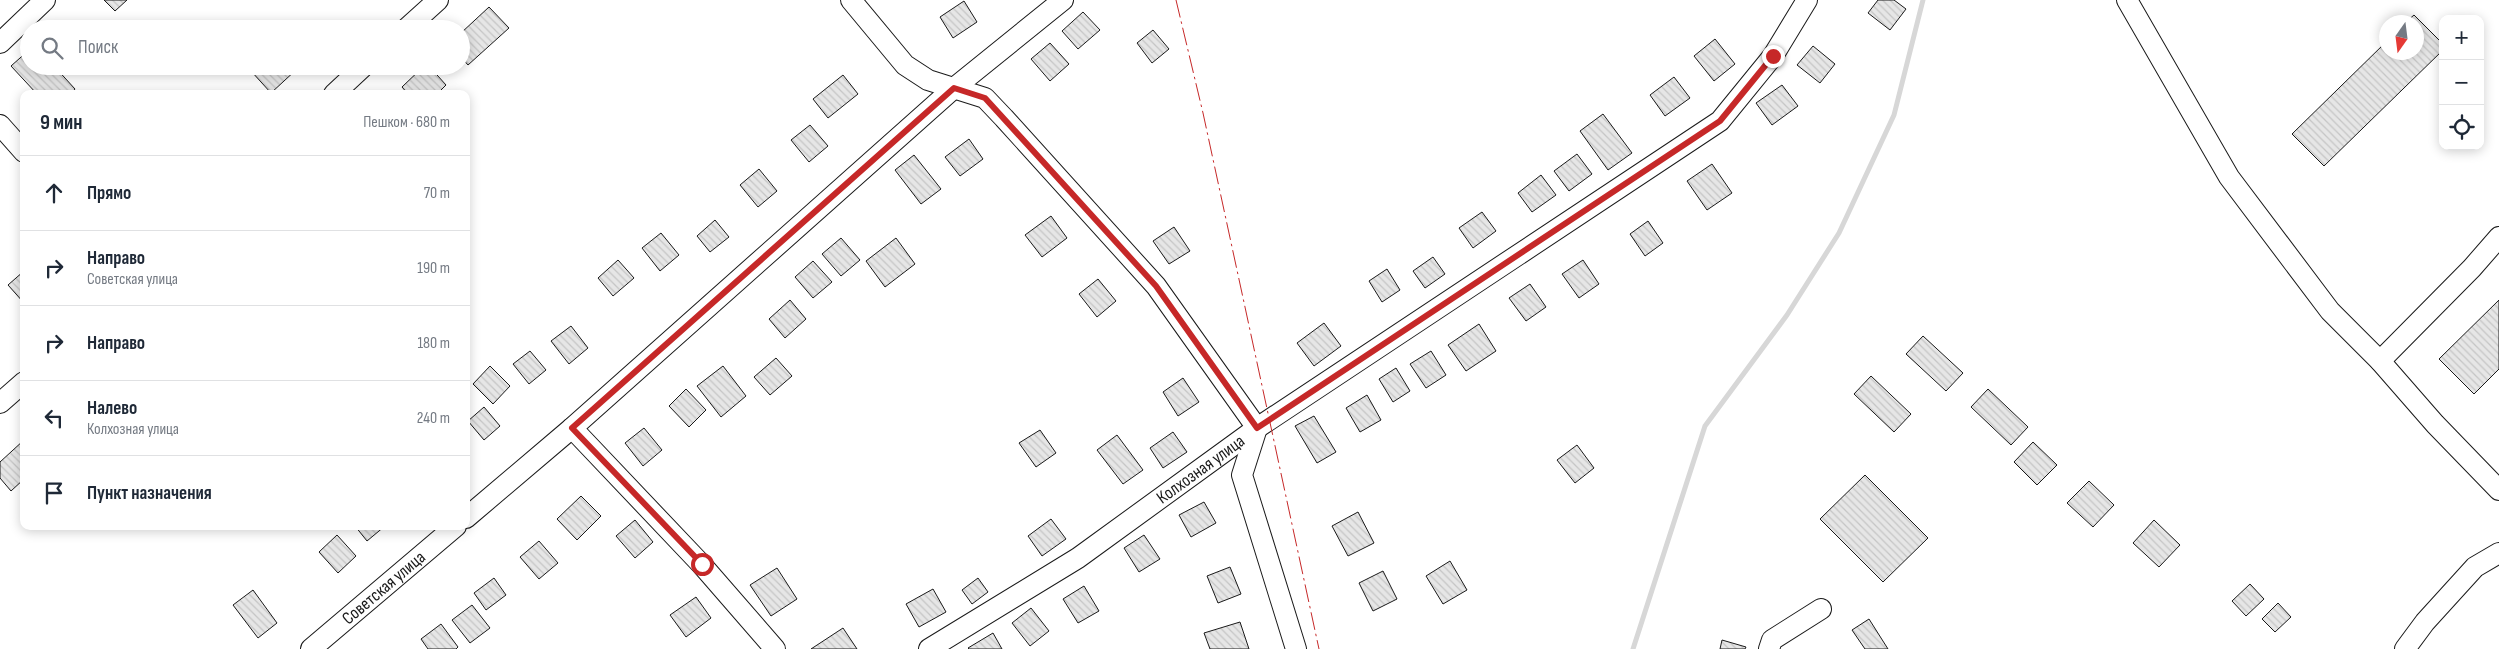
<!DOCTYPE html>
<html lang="ru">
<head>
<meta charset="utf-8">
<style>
	:root { --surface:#fff; --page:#f2f2f3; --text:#1f2937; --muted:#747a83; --line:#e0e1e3 }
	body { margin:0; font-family:"Sofia Sans Condensed",sans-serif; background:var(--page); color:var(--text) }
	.controls { position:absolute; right:15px; top:15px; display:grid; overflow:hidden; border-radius:10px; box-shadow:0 2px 12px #0003 }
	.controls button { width:45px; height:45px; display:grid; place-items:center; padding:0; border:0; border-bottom:1px solid var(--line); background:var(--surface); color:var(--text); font:25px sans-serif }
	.compass { position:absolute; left:2379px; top:15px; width:45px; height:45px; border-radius:50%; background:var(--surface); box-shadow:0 2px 12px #0003; rotate:194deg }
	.stop { position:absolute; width:15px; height:15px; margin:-11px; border:4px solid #c62828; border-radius:50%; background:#fff }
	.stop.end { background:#c62828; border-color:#fff; box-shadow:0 1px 5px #0008 }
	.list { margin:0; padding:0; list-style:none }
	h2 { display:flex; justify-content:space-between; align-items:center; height:65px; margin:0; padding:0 20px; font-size:21px }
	h2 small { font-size:16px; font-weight:400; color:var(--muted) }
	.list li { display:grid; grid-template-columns:32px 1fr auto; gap:15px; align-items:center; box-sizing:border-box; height:75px; padding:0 20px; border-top:1px solid var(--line) }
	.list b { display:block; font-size:19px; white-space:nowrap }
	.list p { margin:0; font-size:16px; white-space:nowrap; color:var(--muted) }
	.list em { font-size:16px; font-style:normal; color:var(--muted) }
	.icon { flex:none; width:28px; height:28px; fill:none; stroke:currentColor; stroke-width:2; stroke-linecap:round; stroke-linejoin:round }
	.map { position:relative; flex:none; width:2499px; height:649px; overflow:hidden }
	.search { position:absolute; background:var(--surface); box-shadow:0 2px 12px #0003; left:20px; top:20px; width:450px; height:55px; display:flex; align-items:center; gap:12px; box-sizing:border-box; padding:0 18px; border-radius:28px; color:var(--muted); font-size:19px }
	.panel { position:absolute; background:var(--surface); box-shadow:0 2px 12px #0003; left:20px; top:90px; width:450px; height:440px; border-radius:10px }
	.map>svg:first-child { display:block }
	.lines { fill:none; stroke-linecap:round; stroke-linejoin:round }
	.stream { stroke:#d7d7d7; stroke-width:5 }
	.building { fill:url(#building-back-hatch); stroke:#1a1a1a }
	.minor-casing { stroke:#1a1a1a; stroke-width:22 }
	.minor { stroke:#fff; stroke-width:20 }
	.power { stroke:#c62828; stroke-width:1; stroke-dasharray:18 4 2.5 4; stroke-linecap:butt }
	.route { stroke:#c62828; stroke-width:6 }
	.labels { text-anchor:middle; stroke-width:4; stroke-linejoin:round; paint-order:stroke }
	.street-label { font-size:18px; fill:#1a1a1a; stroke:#fff }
</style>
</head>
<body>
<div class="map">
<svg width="2499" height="649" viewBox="0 0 2499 649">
	<defs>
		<pattern id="building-back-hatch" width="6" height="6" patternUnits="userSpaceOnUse" patternTransform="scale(1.25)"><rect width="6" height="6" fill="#e6e6e6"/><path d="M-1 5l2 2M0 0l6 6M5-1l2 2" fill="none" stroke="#c5c5c5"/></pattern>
	</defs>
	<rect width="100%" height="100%" fill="#fff"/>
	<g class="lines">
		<polyline class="stream" points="1633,649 1705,426 1787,315 1839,233 1894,115 1923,0"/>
	</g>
	<g class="building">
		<polygon points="104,0 127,0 115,11"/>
		<polygon points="1878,0 1894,0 1906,9 1890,30 1868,13"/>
		<polygon points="964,1 977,22 953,38 940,17"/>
		<polygon points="489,7 509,28 468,65 461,57 461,33"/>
		<polygon points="1083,12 1100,30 1078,49 1062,31"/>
		<polygon points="2414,15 2443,44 2443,50 2324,166 2292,134 2386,42 2386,52 2416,52 2416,22 2406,22"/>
		<polygon points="1153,30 1169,49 1152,63 1137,43"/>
		<polygon points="1715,39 1735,64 1714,81 1694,56"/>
		<polygon points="1050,43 1069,64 1050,81 1031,59"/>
		<polygon points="1813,46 1835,64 1820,83 1797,65"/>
		<polygon points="29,50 29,66 54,66 75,89 71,94 37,94 11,66"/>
		<polygon points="256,66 294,66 297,69 271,93 251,71"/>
		<polygon points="424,66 429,66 446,85 437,94 408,94 402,87"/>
		<polygon points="843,75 858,94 828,118 813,99"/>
		<polygon points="1674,77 1690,98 1665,116 1650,95"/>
		<polygon points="1782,85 1798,106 1772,125 1756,103"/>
		<polygon points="1603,114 1632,153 1608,170 1580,131"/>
		<polygon points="810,125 828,146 809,162 791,140"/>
		<polygon points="969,139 983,159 960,176 945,157"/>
		<polygon points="1577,154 1592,174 1569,191 1554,171"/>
		<polygon points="914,155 941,189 921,204 895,170"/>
		<polygon points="1712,164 1732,193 1707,210 1687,181"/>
		<polygon points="759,169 777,191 758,207 740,185"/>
		<polygon points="1541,175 1556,195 1532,212 1518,193"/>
		<polygon points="1482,212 1496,231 1473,248 1459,228"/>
		<polygon points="1051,216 1067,238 1042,257 1025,235"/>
		<polygon points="715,220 729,237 710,252 697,236"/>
		<polygon points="1648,221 1663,243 1645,256 1630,234"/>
		<polygon points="1174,227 1190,251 1169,264 1153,241"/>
		<polygon points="661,233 679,255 660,271 642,248"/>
		<polygon points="841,238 860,260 841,276 822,254"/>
		<polygon points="896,238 915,264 885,287 866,261"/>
		<polygon points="1433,257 1445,274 1425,288 1413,271"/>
		<polygon points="618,260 634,278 613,296 598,278"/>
		<polygon points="1583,260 1599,284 1579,298 1562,274"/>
		<polygon points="813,261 832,282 813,298 795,277"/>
		<polygon points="1387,269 1400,290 1382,302 1369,281"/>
		<polygon points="24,271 24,303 8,285"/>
		<polygon points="1098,279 1116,301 1097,317 1079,294"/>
		<polygon points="1530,284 1546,307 1526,321 1509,298"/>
		<polygon points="790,300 806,319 785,338 769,319"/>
		<polygon points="2499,300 2499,369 2474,394 2439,359"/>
		<polygon points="1324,323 1341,346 1314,366 1297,343"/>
		<polygon points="1479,324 1496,351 1466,371 1448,345"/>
		<polygon points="571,326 588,348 569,364 551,341"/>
		<polygon points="1923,336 1963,373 1946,391 1906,354"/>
		<polygon points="530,351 546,370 529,384 513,364"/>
		<polygon points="1431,351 1446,375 1426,388 1410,364"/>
		<polygon points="776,358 792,376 770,395 754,377"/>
		<polygon points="490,366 510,386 493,404 473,384"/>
		<polygon points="723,366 746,396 721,417 697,386"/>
		<polygon points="1396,368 1410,391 1393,402 1379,379"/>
		<polygon points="1871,376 1911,414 1894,432 1854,394"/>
		<polygon points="1183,378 1199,402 1178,416 1163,392"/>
		<polygon points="686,389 706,410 689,427 669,406"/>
		<polygon points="1988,389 2028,427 2011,445 1971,407"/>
		<polygon points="1367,395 1381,420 1360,432 1346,408"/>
		<polygon points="484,407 500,426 484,440 468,421"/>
		<polygon points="1314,416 1336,452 1317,463 1295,426"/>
		<polygon points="644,428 662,450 643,466 625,443"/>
		<polygon points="1040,430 1056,453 1036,467 1019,443"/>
		<polygon points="1173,432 1187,452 1163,468 1150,448"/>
		<polygon points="1117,435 1143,470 1123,484 1097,450"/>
		<polygon points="24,440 24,479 11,491 0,478 0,462"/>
		<polygon points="2033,442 2057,465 2037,485 2014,462"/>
		<polygon points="1577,445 1594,468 1575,483 1557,460"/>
		<polygon points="1865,475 1928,538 1883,582 1820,519"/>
		<polygon points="2089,481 2114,505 2093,527 2067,503"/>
		<polygon points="581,496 601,516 577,540 557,519"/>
		<polygon points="1204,502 1216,523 1191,537 1179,515"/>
		<polygon points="1358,512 1374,543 1348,556 1332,526"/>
		<polygon points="1051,519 1066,539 1042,556 1028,536"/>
		<polygon points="635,520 653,542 635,558 616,536"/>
		<polygon points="2154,520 2180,545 2159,567 2133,543"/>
		<polygon points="355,526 385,526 367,541"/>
		<polygon points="337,535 356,556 338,573 319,552"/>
		<polygon points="1144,535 1160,559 1139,572 1124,548"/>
		<polygon points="539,541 558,563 539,579 520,557"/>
		<polygon points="1450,561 1467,590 1443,604 1426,576"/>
		<polygon points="1230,567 1241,594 1218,603 1207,576"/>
		<polygon points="777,568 797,599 771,616 750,585"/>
		<polygon points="1383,571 1397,599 1373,611 1359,583"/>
		<polygon points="494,578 506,595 486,610 474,593"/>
		<polygon points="978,578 988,592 972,604 962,590"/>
		<polygon points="2250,584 2264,599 2246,616 2232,601"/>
		<polygon points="1084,586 1099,611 1078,623 1063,599"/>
		<polygon points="933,589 946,612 919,627 906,604"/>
		<polygon points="253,590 277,623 258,638 233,605"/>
		<polygon points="696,597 711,618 686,637 670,615"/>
		<polygon points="2278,603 2291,617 2275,632 2262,619"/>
		<polygon points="472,605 490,628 470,643 452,620"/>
		<polygon points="1031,608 1049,631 1030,646 1012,623"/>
		<polygon points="1869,619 1888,649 1865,649 1852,630"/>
		<polygon points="1240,622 1249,649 1210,649 1204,633"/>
		<polygon points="441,624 458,647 456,649 428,649 421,639"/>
		<polygon points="843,628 857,649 811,649"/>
		<polygon points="993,633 1002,649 969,649 968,648"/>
		<polygon points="1722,640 1746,647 1745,649 1720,649"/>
	</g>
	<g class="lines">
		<defs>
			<g id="minor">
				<polyline points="851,0 905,65 928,80 985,98 1004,118 1156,286 1257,428 1242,475 1296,649"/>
				<polyline points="2127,0 2229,177 2330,311 2380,361 2435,424 2499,490"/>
				<polyline points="406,29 438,0"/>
				<polyline points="0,43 45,0"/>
				<polyline points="334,94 364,66"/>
				<polyline points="0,125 24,152"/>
				<polyline points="2380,361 2472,268 2499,237"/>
				<polyline points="0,403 24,382"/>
				<polyline points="572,428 702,565 775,649"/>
				<polyline points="466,518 572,428 954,88 1063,0"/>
				<path id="s1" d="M311 649 456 526"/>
				<path id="s2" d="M929 649 1078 558 1257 428 1720 121 1773 56 1807 0"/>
				<polyline points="1769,649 1772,640 1821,609"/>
				<polyline points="2405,649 2425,622 2475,567 2499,553"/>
			</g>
		</defs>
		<use href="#minor" class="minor-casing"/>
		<use href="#minor" class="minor"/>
		<polyline class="power" points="1176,0 1203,113 1319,649"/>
	</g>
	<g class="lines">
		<polyline class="route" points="702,564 572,428 954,88 985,98 1156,286 1257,428 1720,121 1773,56"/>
	</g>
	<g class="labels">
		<g class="street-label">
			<text dy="6" stroke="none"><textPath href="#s2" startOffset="326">Колхозная улица</textPath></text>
			<text dy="6" stroke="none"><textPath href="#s1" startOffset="95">Советская улица</textPath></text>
		</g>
	</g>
</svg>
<div class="controls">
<button>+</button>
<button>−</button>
<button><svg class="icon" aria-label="locate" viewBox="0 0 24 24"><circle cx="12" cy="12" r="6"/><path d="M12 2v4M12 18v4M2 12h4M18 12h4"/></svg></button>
</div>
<svg class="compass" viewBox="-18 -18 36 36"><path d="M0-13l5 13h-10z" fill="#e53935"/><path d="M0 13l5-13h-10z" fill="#747a83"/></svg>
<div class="stop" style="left:702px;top:564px"></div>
<div class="stop end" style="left:1773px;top:56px"></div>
<div class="search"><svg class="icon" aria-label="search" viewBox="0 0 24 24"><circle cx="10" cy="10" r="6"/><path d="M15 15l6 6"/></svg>Поиск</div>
<section class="panel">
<h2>9 мин<small>Пешком · 680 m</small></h2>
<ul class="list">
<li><svg class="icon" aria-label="ahead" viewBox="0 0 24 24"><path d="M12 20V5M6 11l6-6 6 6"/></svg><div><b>Прямо</b></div><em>70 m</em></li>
<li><svg class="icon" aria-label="right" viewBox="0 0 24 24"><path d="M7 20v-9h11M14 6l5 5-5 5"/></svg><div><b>Направо</b><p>Советская улица</p></div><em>190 m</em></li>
<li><svg class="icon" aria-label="right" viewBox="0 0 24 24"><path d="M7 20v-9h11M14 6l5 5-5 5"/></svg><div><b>Направо</b></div><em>180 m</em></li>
<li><svg class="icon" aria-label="left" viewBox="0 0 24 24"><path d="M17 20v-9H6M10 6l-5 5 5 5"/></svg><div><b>Налево</b><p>Колхозная улица</p></div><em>240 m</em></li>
<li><svg class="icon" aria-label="arrive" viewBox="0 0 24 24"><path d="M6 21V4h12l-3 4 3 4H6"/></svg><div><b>Пункт назначения</b></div></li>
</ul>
</section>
</div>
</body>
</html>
